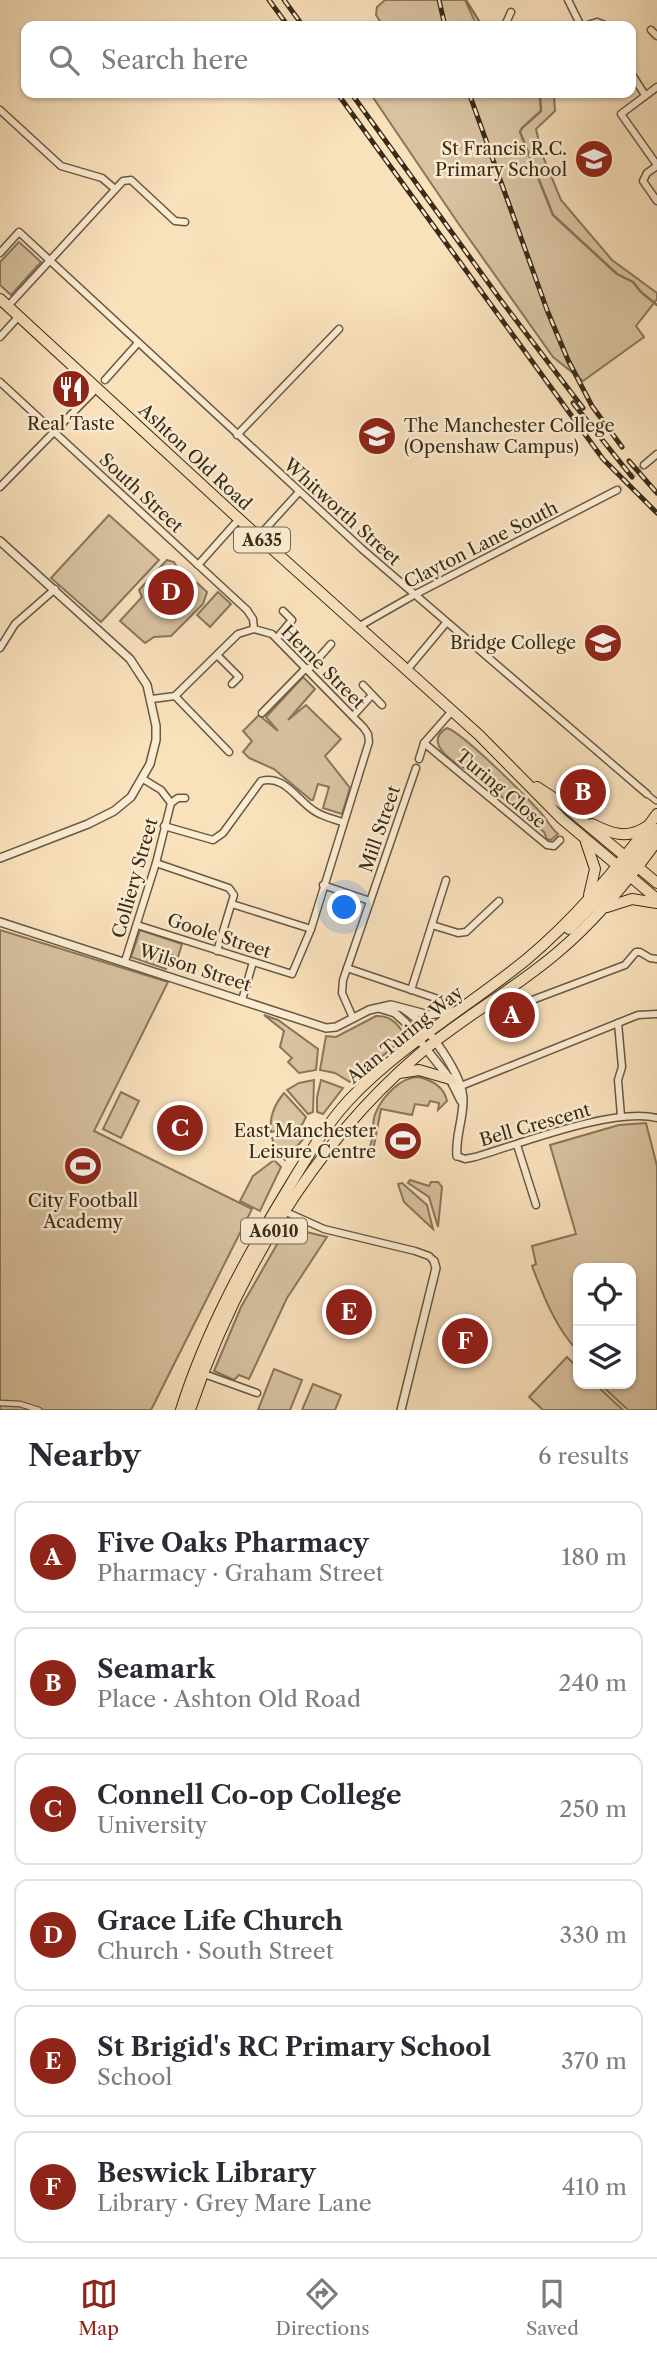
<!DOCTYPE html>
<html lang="en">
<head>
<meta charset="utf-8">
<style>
	:root { --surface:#fff; --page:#f7f7f7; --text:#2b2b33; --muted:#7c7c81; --line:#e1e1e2; --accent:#8f2418 }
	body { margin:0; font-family:"Libre Caslon Text",serif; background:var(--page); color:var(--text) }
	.controls { position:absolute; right:21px; bottom:21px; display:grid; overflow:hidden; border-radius:14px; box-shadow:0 2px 5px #0004 }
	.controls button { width:63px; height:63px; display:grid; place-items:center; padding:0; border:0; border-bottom:2px solid var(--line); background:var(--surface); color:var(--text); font:35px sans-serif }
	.you { position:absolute; left:345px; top:908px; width:24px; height:24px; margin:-18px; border:5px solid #fff; border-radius:50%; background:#1a73e8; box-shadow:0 0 0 10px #1a73e833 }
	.badge { display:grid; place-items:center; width:46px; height:46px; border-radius:50%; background:var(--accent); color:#fff; font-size:23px; font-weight:700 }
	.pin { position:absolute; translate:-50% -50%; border:4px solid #fff; box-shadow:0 2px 7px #0006 }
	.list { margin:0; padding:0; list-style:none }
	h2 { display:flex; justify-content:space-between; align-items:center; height:91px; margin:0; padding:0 28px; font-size:30px }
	h2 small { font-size:23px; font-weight:400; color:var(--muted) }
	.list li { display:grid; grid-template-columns:46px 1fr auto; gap:21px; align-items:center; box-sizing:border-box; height:112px; margin:0 14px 14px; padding:0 14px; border:2px solid var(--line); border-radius:14px }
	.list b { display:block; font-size:26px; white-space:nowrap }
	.list p { margin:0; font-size:23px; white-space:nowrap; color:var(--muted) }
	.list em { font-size:23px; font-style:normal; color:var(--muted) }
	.icon { flex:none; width:38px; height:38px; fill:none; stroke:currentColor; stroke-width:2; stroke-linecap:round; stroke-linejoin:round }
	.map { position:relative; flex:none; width:657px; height:1410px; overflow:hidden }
	.search { position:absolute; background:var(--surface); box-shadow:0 2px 5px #0004; left:21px; right:21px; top:21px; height:77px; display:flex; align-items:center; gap:18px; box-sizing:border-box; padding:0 24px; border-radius:14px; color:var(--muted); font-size:26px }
	.sheet { height:847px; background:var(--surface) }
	nav { display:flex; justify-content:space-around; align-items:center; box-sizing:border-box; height:98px; border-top:2px solid var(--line); background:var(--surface); font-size:19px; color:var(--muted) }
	nav a { display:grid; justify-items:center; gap:4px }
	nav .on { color:var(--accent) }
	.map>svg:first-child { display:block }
	.green { fill:#d8c2a0; stroke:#88765c; stroke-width:2 }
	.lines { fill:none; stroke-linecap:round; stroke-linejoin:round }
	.stream { stroke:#857358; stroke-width:2.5 }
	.minor-tunnel { stroke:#d3bd9b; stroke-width:6; stroke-dasharray:6 3; stroke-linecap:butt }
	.pedestrian-casing { stroke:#695840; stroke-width:7 }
	.minor-casing { stroke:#695840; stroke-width:9 }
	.tertiary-casing { stroke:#695840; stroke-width:10 }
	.trunk-casing { stroke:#392b17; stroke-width:12 }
	.pedestrian { stroke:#fbecd3; stroke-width:4.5 }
	.minor { stroke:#fbecd3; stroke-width:6 }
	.tertiary { stroke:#fbecd3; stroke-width:7 }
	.trunk { stroke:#f9e1bc; stroke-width:10 }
	.rail-casing { stroke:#392b17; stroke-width:5 }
	.rail { stroke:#fbecd3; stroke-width:2.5; stroke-dasharray:8; stroke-linecap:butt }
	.labels { text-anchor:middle; stroke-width:5; stroke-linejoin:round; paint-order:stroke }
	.shield { fill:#fbecd3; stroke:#73654f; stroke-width:2 }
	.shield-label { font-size:16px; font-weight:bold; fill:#392b17 }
	.poi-label { font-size:18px; fill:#392b17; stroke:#fbecd3; text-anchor:end }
	.street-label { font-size:18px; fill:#392b17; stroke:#fbecd3 }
</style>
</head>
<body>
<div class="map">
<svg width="657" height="1410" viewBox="0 0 657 1410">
	<rect width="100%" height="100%" fill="#f9e1bc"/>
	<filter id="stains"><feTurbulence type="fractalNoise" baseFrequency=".00286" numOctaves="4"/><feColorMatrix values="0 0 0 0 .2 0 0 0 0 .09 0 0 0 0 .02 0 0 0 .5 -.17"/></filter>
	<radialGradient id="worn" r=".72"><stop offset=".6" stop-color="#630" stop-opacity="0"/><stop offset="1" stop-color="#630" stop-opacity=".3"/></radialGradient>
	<g class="green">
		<polygon points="385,0 465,0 477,26 383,26 376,15 377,7"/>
		<polygon points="370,93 551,93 554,95 555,111 536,129 542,154 561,200 612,260 657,293 657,299 636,326 644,337 583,381 553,357 458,223"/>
		<polygon points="19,242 41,262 11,295 0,285 0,262"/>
		<polygon points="109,515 159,560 101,622 51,578"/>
		<polygon points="167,560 174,562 179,571 174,576 177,579 167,590 163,587 160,591 162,596 160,599 166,605 173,603 176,605 179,601 176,598 186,587 190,591 197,583 207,592 203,604 171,636 154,637 145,643 120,621 142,597 139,590"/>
		<polygon points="218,592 231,604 210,627 197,615"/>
		<polygon points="303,677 315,689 288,720 306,705 341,739 325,756 350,788 342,814 323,808 329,787 318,784 313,800 311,800 274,769 249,758 243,752 252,741 243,731 259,715 278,731 266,717"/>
		<path d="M447 728C463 733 527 797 541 813 547 820 551 828 558 834L551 840 547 839 544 832 471 771C456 766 421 742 447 728Z"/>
		<polygon points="0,930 168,982 94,1131 252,1209 151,1410 0,1410"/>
		<polygon points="140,930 182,944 178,957 171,955 166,969 131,957"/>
		<polygon points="264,1015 278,1020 318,1049 316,1070 299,1073 288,1062 292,1058 280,1047 284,1031"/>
		<path d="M376 1016C389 1015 397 1022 403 1033L401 1041 350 1082 335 1073 320 1070 326 1036 336 1037Z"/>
		<path d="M418 1077C432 1080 444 1086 447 1101L438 1110 439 1103 430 1101 428 1106 415 1104 412 1115 381 1109 372 1156 366 1155C377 1138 370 1122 376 1112 383 1096 401 1077 418 1077Z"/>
		<polygon points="314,1080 313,1112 308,1114 287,1090 299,1083"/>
		<polygon points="321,1080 343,1088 323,1114 317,1112 317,1097"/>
		<polygon points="121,1092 139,1101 121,1138 103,1129"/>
		<path d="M284 1093 306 1117 302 1125 271 1132C269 1117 274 1105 284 1093Z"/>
		<path d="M646 1123 657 1166V1410H628L600 1384H631V1268H578V1351C556 1329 543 1295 532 1266L536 1264 532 1246 576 1234 550 1145 619 1125Z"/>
		<polygon points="304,1131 307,1135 285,1160 276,1149 272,1138"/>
		<polygon points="274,1160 281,1167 260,1211 240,1201 253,1176"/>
		<polygon points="410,1180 429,1186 431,1182 438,1182 442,1187 438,1227 429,1197 408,1183"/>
		<polygon points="402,1183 427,1205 433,1229 404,1202 398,1184"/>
		<polygon points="298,1230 327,1237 287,1298 249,1379 239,1375 234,1380 214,1371 241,1307 283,1234 285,1239"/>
		<polygon points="567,1357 578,1368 578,1384 595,1384 623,1410 543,1410 529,1397"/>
		<polygon points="274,1369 302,1380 290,1410 258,1410"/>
		<polygon points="313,1384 341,1395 335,1410 302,1410"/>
	</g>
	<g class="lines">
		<g class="stream">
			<polyline points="466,0 482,26"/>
			<polyline points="537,93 540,96 541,111 522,128 520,132 553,215 617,274 633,282 641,292 657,305"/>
		</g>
		<polyline class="minor-tunnel" points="617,490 644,465"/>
		<defs>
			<g id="pedestrian">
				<polyline points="647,794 656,801"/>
				<polyline points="0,1403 20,1404 39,1410"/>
			</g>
			<g id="minor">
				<polyline points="568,0 581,26"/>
				<polyline points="506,23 511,12"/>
				<polyline points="585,26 597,22 607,26"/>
				<polyline points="651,30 657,36"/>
				<polyline points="631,73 645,95"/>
				<polyline points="657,87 621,114 657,165"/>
				<polyline points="0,110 61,166 102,178 115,189"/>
				<polyline points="657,166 647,173 643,181 657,201"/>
				<polyline points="0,253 19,232 362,549 647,794"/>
				<polyline points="8,306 123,181 131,180 175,221 185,222"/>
				<polyline points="0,337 19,316"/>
				<polyline points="105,380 138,343"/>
				<polyline points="0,382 247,610 253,619 254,629"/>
				<polyline points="237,435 339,329"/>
				<polyline points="644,465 657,454"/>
				<polyline points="0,487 97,388"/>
				<polyline points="258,537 299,492"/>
				<polyline points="198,565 239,519"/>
				<polyline points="358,627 414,595 617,490"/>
				<polyline points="277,638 292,620 283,611"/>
				<polyline points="0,648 15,624 55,589"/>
				<polyline points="217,655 239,677 232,684"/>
				<polyline points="308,670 331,644"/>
				<polyline points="406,671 446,623"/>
				<polyline points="363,685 382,705"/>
				<polyline points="175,696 229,752"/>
				<polyline points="262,713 306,668"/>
				<polyline points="353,716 372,695"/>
				<polyline points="424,743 547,845 554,846 560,840"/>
				<polyline points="419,759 424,743 452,711"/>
				<polyline points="171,803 178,798 185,798"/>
				<path d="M164 826 213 840 223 833 261 781C285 774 298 802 316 812 324 817 334 819 342 822"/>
				<polyline points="156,863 229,888 234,895 217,951"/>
				<polyline points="323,885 370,901"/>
				<polyline points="232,904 311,929"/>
				<polyline points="137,925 292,974 311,929 369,742 368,734 364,728 272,634 254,629 238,634 175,696 152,699"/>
				<polyline points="432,925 458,933 466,932 499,901"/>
				<polyline points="125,961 156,863 171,803 161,790 143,779"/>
				<polyline points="347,968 444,1001"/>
				<polyline points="411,990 446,880"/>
				<polyline points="242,1000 253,962"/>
				<polyline points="527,1002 625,965 636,952 640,952 650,958 657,959"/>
				<polyline points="353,1018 342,993 343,980 416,768"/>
				<polyline points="618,1023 622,1067 618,1080 621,1116"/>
				<polyline points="461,1086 638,1015 657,1014"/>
				<polyline points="517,1145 536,1205"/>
				<path d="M457 1156 465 1159 475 1157C520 1144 613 1107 657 1118"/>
				<polyline points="286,1212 324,1229 415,1251 429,1256 434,1261"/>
				<polyline points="204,1374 257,1393"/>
			</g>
			<g id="tertiary">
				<polyline points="0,541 130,659 147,685 156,726 156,740 150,764 131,797 114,811 88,824 0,858"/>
				<polyline points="0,922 326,1028 336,1027 369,1010 391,1005 429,1015 455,1011"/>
				<polyline points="379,1008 395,1013 405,1022 450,1079 461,1101"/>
				<path d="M405 1010C426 1023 464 1076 463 1101 463 1120 455 1138 457 1156"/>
				<polyline points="401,1410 436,1268 434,1261"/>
			</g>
			<g id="trunk">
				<polyline points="0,299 239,519 479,735 562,819 657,899"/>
				<polyline points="537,787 560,802 657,883"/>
				<path d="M592 824C610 833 627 840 646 827"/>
				<polyline points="586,842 595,869 589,895"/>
				<polyline points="627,866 657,829"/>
				<polyline points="607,907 632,899 657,903"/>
				<polyline points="569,929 627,870"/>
				<polyline points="399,1073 419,1070 450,1079"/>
				<path d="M181 1410C206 1330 248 1254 292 1182 309 1154 326 1125 349 1100 401 1045 468 1007 527 959 577 917 619 867 657 814"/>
				<path d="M190 1410C234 1279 312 1146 417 1056 461 1018 514 990 558 952 596 920 628 881 657 841"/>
			</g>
		</defs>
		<use href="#pedestrian" class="pedestrian-casing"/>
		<use href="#minor" class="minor-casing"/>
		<use href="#tertiary" class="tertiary-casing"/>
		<use href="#trunk" class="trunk-casing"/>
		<use href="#pedestrian" class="pedestrian"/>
		<use href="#minor" class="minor"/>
		<use href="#tertiary" class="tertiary"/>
		<use href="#trunk" class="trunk"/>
		<defs>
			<g id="rail">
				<polyline points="269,0 288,26"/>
				<polyline points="284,0 303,26"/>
				<polyline points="439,0 445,26"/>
				<polyline points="337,93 603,459 657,513"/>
				<polyline points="351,93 500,299 583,408"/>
				<polyline points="469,93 547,310 568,360 592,406 622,447"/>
				<polyline points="573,403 632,477"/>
				<polyline points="629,461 657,493"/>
			</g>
		</defs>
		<use href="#rail" class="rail-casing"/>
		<use href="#rail" class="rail"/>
	</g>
	<defs>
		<symbol id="school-disc" viewBox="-11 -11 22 22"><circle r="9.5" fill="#8f2418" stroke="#fbecd3"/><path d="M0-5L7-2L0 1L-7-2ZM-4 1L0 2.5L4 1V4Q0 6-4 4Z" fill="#fff"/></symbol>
		<symbol id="restaurant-disc" viewBox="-11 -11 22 22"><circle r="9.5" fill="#8f2418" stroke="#fbecd3"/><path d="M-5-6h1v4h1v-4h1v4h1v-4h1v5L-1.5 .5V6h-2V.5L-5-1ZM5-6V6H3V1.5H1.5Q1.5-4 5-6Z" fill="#fff"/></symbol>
		<symbol id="university-disc" viewBox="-11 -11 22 22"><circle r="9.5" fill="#8f2418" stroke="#fbecd3"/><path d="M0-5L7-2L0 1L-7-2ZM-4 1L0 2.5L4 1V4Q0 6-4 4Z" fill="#fff"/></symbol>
		<symbol id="stadium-disc" viewBox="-11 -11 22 22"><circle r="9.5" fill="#8f2418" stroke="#fbecd3"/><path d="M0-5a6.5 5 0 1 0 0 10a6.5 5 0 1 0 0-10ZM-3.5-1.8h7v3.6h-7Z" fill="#fff"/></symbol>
	</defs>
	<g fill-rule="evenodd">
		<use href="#school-disc" x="572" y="137" width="44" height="44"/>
		<use href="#restaurant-disc" x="49" y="367" width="44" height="44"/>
		<use href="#university-disc" x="355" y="414" width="44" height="44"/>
		<use href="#university-disc" x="581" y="621" width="44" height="44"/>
		<use href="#stadium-disc" x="381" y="1119" width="44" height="44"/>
		<use href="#stadium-disc" x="61" y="1144" width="44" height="44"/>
	</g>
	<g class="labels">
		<g class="shield">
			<rect x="234" y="527.5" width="56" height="25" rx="5"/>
			<rect x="241" y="1218.5" width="66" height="25" rx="5"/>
		</g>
		<g class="shield-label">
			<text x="262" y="546">A635</text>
			<text x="274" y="1237">A6010</text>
		</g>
		<g class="poi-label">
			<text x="567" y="155">St Francis R.C.<tspan x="567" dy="21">Primary School</tspan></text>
			<text x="71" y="430" text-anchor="middle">Real Taste</text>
			<text x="404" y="432" text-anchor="start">The Manchester College<tspan x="404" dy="21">(Openshaw Campus)</tspan></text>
			<text x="576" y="649">Bridge College</text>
			<text x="376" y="1137">East Manchester<tspan x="376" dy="21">Leisure Centre</tspan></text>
			<text x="83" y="1207" text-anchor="middle">City Football<tspan x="83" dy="21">Academy</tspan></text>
		</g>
		<g class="street-label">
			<text transform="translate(195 457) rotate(43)" y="6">Ashton Old Road</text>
			<text transform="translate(141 493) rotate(43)" y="6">South Street</text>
			<text transform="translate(342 512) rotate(42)" y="6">Whitworth Street</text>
			<text transform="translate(481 545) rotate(-27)" y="6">Clayton Lane South</text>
			<text transform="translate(323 667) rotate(45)" y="6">Herne Street</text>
			<text transform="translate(501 789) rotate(40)" y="6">Turing Close</text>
			<text transform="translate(380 829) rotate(-71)" y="6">Mill Street</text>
			<text transform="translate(135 878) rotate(-74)" y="6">Colliery Street</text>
			<text transform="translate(219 936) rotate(18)" y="6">Goole Street</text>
			<text transform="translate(195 968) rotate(18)" y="6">Wilson Street</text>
			<text transform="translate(405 1035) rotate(-39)" y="6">Alan Turing Way</text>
			<text transform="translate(535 1125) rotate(-16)" y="6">Bell Crescent</text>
		</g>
	</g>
	<rect width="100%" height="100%" filter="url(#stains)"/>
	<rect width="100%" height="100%" fill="url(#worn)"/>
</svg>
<div class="controls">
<button><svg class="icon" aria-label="locate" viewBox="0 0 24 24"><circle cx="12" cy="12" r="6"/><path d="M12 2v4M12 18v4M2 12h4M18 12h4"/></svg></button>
<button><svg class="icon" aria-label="layers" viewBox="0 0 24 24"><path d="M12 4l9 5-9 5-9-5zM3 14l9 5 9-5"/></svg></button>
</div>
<div class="you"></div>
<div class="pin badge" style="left:512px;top:1015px">A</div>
<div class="pin badge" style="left:583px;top:792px">B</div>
<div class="pin badge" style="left:180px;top:1128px">C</div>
<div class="pin badge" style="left:171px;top:592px">D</div>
<div class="pin badge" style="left:349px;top:1312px">E</div>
<div class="pin badge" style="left:465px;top:1341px">F</div>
<div class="search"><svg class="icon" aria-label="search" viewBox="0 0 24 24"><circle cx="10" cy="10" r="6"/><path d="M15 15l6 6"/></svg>Search here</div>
</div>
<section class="sheet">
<h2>Nearby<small>6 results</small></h2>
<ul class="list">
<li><span class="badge">A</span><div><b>Five Oaks Pharmacy</b><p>Pharmacy · Graham Street</p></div><em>180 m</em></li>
<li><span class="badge">B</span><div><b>Seamark</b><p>Place · Ashton Old Road</p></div><em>240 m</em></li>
<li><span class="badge">C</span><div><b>Connell Co-op College</b><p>University</p></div><em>250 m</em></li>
<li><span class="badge">D</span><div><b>Grace Life Church</b><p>Church · South Street</p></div><em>330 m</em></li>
<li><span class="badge">E</span><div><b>St Brigid's RC Primary School</b><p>School</p></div><em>370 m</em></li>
<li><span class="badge">F</span><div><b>Beswick Library</b><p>Library · Grey Mare Lane</p></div><em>410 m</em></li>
</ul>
</section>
<nav>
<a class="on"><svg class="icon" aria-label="map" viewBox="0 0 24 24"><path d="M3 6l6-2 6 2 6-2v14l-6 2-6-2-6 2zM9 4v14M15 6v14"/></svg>Map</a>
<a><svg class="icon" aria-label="directions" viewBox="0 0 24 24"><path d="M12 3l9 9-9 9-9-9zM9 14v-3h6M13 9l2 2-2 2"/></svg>Directions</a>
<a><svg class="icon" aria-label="saved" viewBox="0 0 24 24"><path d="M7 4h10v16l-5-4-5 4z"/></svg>Saved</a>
</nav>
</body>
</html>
